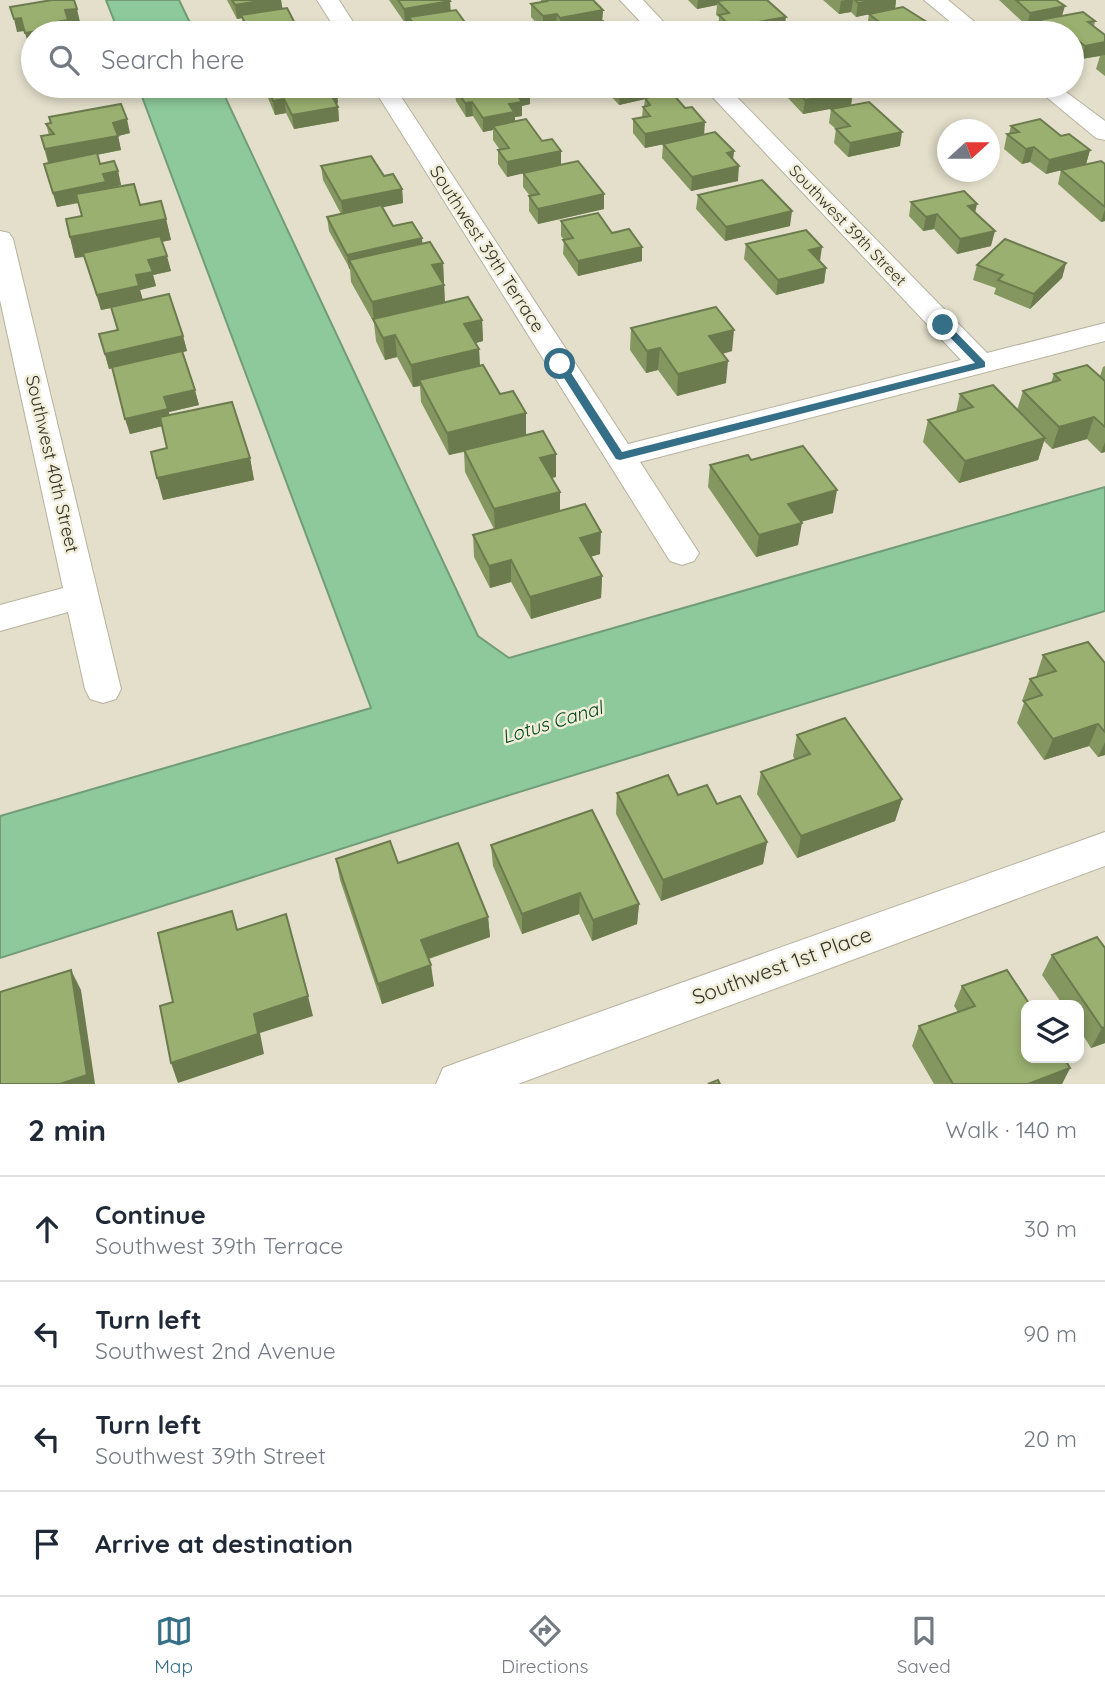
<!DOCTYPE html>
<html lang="en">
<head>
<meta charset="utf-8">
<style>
	:root { --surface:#fff; --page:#f6f6f7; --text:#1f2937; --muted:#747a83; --line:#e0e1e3; --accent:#346e87 }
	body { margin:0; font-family:Quicksand,sans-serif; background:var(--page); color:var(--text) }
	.controls { position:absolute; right:21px; bottom:21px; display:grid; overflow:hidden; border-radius:14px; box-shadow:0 4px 10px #0003 }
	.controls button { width:63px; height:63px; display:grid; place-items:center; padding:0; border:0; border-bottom:2px solid var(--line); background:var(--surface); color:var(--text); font:35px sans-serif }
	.compass { position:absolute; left:937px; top:119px; width:63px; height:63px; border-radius:50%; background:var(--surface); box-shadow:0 4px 10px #0003; rotate:69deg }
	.stop { position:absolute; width:21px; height:21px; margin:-16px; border:5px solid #346e87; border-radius:50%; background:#fff }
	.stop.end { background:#346e87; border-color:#fff; box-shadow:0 2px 7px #0008 }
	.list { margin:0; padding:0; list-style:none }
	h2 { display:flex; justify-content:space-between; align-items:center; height:91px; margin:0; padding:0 28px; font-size:30px }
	h2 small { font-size:23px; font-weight:400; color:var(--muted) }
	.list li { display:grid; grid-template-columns:46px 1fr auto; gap:21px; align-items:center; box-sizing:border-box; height:105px; padding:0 28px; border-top:2px solid var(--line) }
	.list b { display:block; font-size:26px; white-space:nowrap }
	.list p { margin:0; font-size:23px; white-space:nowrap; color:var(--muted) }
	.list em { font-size:23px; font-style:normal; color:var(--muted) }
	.icon { flex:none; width:38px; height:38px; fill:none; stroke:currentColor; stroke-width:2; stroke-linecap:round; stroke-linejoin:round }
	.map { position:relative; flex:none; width:1105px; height:1084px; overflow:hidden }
	.search { position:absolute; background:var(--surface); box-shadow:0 4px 10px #0003; left:21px; right:21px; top:21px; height:77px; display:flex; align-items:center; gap:18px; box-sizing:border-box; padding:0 24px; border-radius:38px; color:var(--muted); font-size:26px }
	.sheet { height:511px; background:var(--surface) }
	nav { display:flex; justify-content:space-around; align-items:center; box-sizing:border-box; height:98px; border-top:2px solid var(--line); background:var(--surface); font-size:19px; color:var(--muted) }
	nav a { display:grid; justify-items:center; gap:4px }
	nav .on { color:var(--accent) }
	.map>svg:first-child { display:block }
	.water { fill:#8dc99a; stroke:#729c78; stroke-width:2 }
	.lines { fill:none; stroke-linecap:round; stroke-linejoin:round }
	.minor-casing { stroke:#b6b29f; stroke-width:2 }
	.minor { fill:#fff; fill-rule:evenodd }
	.wall { fill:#849760 }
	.shaded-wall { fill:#6c7b4e }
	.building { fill:#9ab070; stroke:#6c7b4e; stroke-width:2 }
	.route { fill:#346e87 }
	.labels { text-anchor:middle; stroke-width:5; stroke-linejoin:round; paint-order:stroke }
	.far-street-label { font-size:16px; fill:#33322a; stroke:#f0edd8 }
	.street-label { font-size:18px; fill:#33322a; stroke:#f0edd8 }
	.water-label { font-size:19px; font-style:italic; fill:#00491e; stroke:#f0edd8 }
	.near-street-label { font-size:21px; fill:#33322a; stroke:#f0edd8 }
</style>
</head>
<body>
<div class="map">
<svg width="1105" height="1084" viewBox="0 0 1105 1084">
	<rect width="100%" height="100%" fill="#e3dfcb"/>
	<g class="water">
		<polygon points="106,0 179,0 195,33 119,33"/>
		<polygon points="138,86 220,86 478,636 509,658 1105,487 1105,611 500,798 0,958 0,816 371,708"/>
	</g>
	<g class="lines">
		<defs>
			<g id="minor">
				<polygon points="317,0 339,0 360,33 338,33"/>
				<polygon points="620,0 643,0 674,33 651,33"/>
				<polygon points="924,0 948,0 988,33 964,33"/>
				<polygon points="372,86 394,86 628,444 961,360 702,86 726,86 987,353 1105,323 1105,341 640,462 699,553 694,561 682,565 670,561"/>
				<polygon points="1033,86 1058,86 1105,121 1105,140 1096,138"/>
				<polygon points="0,231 9,233 13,239 121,689 116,699 103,703 90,699 85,689 68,612 0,631 0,605 63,588 0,300"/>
				<polygon points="1105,832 1105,866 518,1084 436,1084 443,1068 459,1062"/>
			</g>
		</defs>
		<use href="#minor" class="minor-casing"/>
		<use href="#minor" class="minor"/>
	</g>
	<g class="wall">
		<polygon points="227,0 281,0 282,9 299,33 246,33 244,28 242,18 237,19"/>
		<polygon points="389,0 449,0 450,11 467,33 412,33 410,31 410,22 405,23"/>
		<polygon points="541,0 575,0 603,10 602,21 614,33 566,33 566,30 560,31 556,27 543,30 531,17 531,4 541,2"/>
		<polygon points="688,0 767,0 784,31 780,31 782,33 723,33 718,28 719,17 716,15 717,5 697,9"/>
		<polygon points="823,0 896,0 895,9 937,33 874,33 867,27 869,14 856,17 851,12 839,14"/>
		<polygon points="999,0 1056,0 1062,16 1095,21 1094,27 1105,35 1105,76 1096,69 1100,56 1081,59 1072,52 1072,33 1036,33 1038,24 1027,26"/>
		<polygon points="266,86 338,103 336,104 338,107 339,121 294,129 286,113 275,115 268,98"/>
		<polygon points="447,86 526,86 530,104 522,106 522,116 515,117 515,121 542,141 561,164 604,194 604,209 538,224 529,211 529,196 530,196 523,187 523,173 507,177 498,164 498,150 500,150 493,140 493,130 483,132 473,116 466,117 456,101 455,93 453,94"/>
		<polygon points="602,86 660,86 659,96 704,135 734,151 733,159 738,181 691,191 662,158 663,144 645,148 633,133 633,119 642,117 643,107 644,107 645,99 619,105"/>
		<polygon points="782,86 847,86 853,91 851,105 803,114 788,98 789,92"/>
		<polygon points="831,109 900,146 848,157 834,143 836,129 829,123"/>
		<polygon points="46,124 130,133 118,136 121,150 97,155 100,164 118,171 121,185 107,188 166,219 171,240 162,242 171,271 153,275 156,286 140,290 143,300 183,336 187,351 183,352 199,405 169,412 169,415 250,458 254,480 163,500 167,448 162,426 130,434 112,368 109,369 99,334 117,330 111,308 101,310 84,257 75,258 70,237 82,216 79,203 57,207 44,164 48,163 41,136 49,135"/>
		<polygon points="1011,126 1061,136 1090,150 1086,164 1105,164 1105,221 1101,222 1058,184 1061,170 1046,174 1030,162 1022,164 1004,149 1007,134 1009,134"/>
		<polygon points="321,166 384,176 402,189 403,203 382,207 393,226 423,243 443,263 445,302 482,320 483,341 476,343 479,349 480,366 500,394 526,435 556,454 556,477 552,478 560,492 560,511 600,554 590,557 602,576 601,598 531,619 511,582 490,588 474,557 473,535 494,529 465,472 464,452 449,455 421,402 420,386 413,387 397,357 385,360 376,341 374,323 351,282 350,269 329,231 327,217 341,214 323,180"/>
		<polygon points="698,195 790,226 725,241 696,209"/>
		<polygon points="911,202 975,212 991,246 957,254 934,229 923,231 909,216"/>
		<polygon points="561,221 612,233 642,247 642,261 578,276 563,254 564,240 561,236"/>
		<polygon points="746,244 820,261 826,268 824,283 776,295 744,259"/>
		<polygon points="1066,263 1062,278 1030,309 994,294 996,288 973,280 977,265"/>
		<polygon points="631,328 732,351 722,354 726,383 677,396 658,370 646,373 630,350"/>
		<polygon points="1105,366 1105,452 1101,453 1087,439 1052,449 1044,441 1038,460 959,483 923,442 928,420 956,412 960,394 1017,410 1023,391 1051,383 1054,374 1100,376 1103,367"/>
		<polygon points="751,460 833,513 801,522 798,545 756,557 708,487 710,465"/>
		<polygon points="1043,655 1105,663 1105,755 1098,757 1089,746 1044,760 1017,723 1024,703 1022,701 1030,679 1036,677"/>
		<polygon points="797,735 902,799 895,821 797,858 757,794 761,772 795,760 793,756"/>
		<polygon points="617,793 678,795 767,842 763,864 661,901 616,814"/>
		<polygon points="491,845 639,904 637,924 592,941 579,914 522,934 493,866"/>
		<polygon points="336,859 398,863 488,917 490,937 429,959 434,986 382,1004 340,880"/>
		<polygon points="1097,937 1105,1043 1091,1048 1079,1029 1079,1005 1063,1005 1042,975 1052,955"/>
		<polygon points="962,986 1070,1068 1062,1084 934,1084 912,1046 919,1026 958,1012 954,1006"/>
	</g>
	<g class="shaded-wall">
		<polygon points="266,0 281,0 283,11 241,15 242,18 237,19 235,5"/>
		<polygon points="698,0 741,0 717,1 717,5 697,9"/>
		<polygon points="846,0 853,0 851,12 839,14 841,1"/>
		<polygon points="876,0 896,0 895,9 856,17 858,3"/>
		<polygon points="450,1 451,14 409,17 410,22 405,23 404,9"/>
		<polygon points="1065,6 1061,19 1039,20 1038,24 1027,26 1030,13"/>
		<polygon points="77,9 80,22 69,24 72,33 33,33 33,46 29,46 25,33 56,22 65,10"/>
		<polygon points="603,10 602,23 566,27 566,30 560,31 560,18"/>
		<polygon points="557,14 556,27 543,30 543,16"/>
		<polygon points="786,17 784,31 771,33 731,33 731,27"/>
		<polygon points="21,18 25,31 17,32 14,19"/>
		<polygon points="467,25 467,33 457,33 457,27"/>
		<polygon points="1061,28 1060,33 1051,33 1052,29"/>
		<polygon points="938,29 937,33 917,33"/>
		<polygon points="1105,42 1105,55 1081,59 1085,46"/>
		<polygon points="453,86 494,86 455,87 455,93 453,94"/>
		<polygon points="644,86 660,86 659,96 619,105 620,91"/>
		<polygon points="337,90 338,103 331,105 329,91"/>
		<polygon points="530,90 530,104 522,106 522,116 515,117 515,126 493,126 493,130 483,132 483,118 509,104 516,93"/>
		<polygon points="853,91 851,105 803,114 805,100"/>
		<polygon points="284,99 286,113 275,115 273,101"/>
		<polygon points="472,102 473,116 466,117 465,103"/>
		<polygon points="338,107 339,121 294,129 292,115"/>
		<polygon points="127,119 130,133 118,136 121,150 49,164 45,149 113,123"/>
		<polygon points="705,122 704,136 645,148 645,134"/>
		<polygon points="902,132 900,146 848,157 850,143"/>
		<polygon points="1034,147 1030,162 1022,164 1026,149"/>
		<polygon points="1090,150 1086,164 1046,174 1049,160"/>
		<polygon points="561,151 561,165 507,177 507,162"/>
		<polygon points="734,151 732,166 727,153"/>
		<polygon points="739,166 738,181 691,191 692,177"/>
		<polygon points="118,171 121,185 107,188 109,196 57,207 53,193 103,174"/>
		<polygon points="402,189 403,203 343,216 341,201"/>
		<polygon points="604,194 604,209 538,224 538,209"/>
		<polygon points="977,204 974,218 968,206"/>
		<polygon points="1105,209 1105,221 1101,222"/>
		<polygon points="792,211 790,226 725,241 726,227"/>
		<polygon points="937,214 934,229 923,231 926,217"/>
		<polygon points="166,219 171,240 75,258 70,237"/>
		<polygon points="995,231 991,246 957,254 960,239"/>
		<polygon points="422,238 423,252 349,260 350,269 349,269 347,255"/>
		<polygon points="642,247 642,261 578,276 578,261"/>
		<polygon points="822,247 820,261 809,250"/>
		<polygon points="167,256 171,271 153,275 156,286 140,290 143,301 101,310 97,295 136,275 148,260"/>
		<polygon points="443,263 444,284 433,287 432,265"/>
		<polygon points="1066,263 1062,278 1030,309 1034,294"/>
		<polygon points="826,268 824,283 776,295 778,280"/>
		<polygon points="444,285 445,307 374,320 372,302"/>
		<polygon points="482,320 483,341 465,346 464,324"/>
		<polygon points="734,330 732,351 707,358 709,336"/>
		<polygon points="395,335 397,357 385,360 383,338"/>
		<polygon points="183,336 187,351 109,369 105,354"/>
		<polygon points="660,348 658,370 646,373 647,351"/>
		<polygon points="479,349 480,371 419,380 420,386 413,387 411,365"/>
		<polygon points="728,361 726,383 677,396 678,374"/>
		<polygon points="195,390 199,405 169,412 171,424 130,434 125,419 164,397"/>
		<polygon points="526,413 526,435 449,455 447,433"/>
		<polygon points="1094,417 1087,439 1052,449 1059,427"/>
		<polygon points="1045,438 1038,460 959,483 965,461"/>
		<polygon points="1105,442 1105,452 1101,453"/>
		<polygon points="556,454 556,477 541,480 540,458"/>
		<polygon points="250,458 254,480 163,500 157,478"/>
		<polygon points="837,490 833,513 785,526 788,504"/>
		<polygon points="560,492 560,515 495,532 494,509"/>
		<polygon points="802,523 798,545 756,557 759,535"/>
		<polygon points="601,532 600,554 579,560 580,538"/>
		<polygon points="511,560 511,582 490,588 489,566"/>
		<polygon points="602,576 601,598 531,619 530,597"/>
		<polygon points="1098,724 1089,746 1044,760 1053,739"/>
		<polygon points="1105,742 1105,755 1098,757"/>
		<polygon points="902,799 895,821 797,858 801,836"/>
		<polygon points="767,842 763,864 661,901 663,880"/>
		<polygon points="580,893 579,914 522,934 522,914"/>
		<polygon points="639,904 637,924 592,941 593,920"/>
		<polygon points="488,917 490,937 424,960 421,940"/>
		<polygon points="431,965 434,986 382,1004 378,984"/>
		<polygon points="71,970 81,990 95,1084 60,1084"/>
		<polygon points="308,996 313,1016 260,1033 264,1054 178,1083 171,1063 254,1014"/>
		<polygon points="1105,1027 1105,1043 1091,1048 1102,1028"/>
		<polygon points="1070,1068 1062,1084 1028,1084"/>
	</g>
	<g class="building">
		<polygon points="52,0 74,0 77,9 65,10 68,20 56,22 58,28 25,33 21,18 14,19 10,7"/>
		<polygon points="232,0 266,0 235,5"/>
		<polygon points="398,0 449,0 450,1 404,9"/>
		<polygon points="546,0 593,0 603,10 560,18 557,14 543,16 531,4 547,1"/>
		<polygon points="725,0 767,0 786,17 731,27 719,15 729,13 717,1"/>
		<polygon points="855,0 876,0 858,3"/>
		<polygon points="1016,0 1056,0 1065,6 1030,13"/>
		<polygon points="903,7 938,29 917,33 884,33 876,27 883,25 869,14"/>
		<polygon points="287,8 299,31 286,33 250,33 241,15"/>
		<polygon points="456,10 467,25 457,27 461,33 420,33 409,17"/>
		<polygon points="1083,12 1095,21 1088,22 1105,35 1105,42 1085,46 1072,36 1072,33 1069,33 1061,28 1052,29 1039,20"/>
		<polygon points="603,21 614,33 571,33 566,27"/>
		<polygon points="777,29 782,33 756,33"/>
		<polygon points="266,86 335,86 337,90 329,91 338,107 292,115 284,99 273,101"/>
		<polygon points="465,86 526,86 530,90 516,93 522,102 509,104 514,112 483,118 472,102 465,103 455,87"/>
		<polygon points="615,86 644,86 620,91"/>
		<polygon points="791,86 847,86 853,91 805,100"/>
		<polygon points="672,93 685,108 692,107 705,122 645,134 633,119 650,116 643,107 650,105 645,98"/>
		<polygon points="869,102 902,132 850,143 836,129 850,126 831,109"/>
		<polygon points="121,104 127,119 113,123 118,136 45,149 41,136 54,134 46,124 51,123 49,117"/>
		<polygon points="526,119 542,141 552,139 561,151 507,162 498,150 509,148 493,126"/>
		<polygon points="1040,119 1061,136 1069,134 1090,150 1049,160 1034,147 1026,149 1007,134 1019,132 1011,126"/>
		<polygon points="715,132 734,151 727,153 739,166 692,177 663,144"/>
		<polygon points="97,153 100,164 114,161 118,171 103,174 106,182 53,193 44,164"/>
		<polygon points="371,156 384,176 393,174 402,189 341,201 321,166"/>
		<polygon points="578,161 604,194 538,209 529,196 539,194 523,173"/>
		<polygon points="1101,161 1105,164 1105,207 1061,170"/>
		<polygon points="762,180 792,211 726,227 698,195"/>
		<polygon points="134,184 140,205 161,201 166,219 70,237 66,219 82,216 76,194"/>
		<polygon points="964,191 977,204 968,206 995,231 960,239 937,214 926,217 911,202"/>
		<polygon points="381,205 393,226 412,222 422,238 347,255 327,217"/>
		<polygon points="598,213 612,233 629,229 642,247 578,261 563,240 573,238 561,221"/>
		<polygon points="806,230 822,247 809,250 826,268 778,280 746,244"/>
		<polygon points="160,236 167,256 148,260 153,272 136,275 139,286 97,295 83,253"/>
		<polygon points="1005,239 1066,263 1034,294 998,280 1003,275 977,265"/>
		<polygon points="430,242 443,263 432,265 444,285 372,302 349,260"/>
		<polygon points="169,294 183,336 105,354 99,334 118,330 111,307"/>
		<polygon points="468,297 482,320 464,324 479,349 411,365 395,335 383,338 373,319"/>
		<polygon points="716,307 734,330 709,336 728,361 678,374 660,348 647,351 631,328"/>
		<polygon points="182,351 195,390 164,397 168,409 125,419 112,367"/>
		<polygon points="483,365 500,394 513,391 526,413 447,433 419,380"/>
		<polygon points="1087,365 1105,381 1105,427 1094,417 1059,427 1023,391 1060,380 1054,374"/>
		<polygon points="993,385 1045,438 965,461 928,420 973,407 960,394"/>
		<polygon points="232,402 250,458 157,478 151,452 167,448 160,417"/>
		<polygon points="543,431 556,454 540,458 560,492 494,509 464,450"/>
		<polygon points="803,446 837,490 788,504 802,523 759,535 710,465 748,455 751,460"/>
		<polygon points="585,504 601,532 580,538 602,576 530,597 511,560 489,566 473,535"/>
		<polygon points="1088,642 1105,663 1105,732 1098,724 1053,739 1024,701 1042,695 1030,679 1056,671 1043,655"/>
		<polygon points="845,718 902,799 801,836 761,772 810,754 797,735"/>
		<polygon points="668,775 678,795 707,785 717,804 740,796 767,842 663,880 617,793"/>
		<polygon points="592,810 639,904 593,920 580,893 522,914 491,845"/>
		<polygon points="390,841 398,863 458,843 488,917 421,940 431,965 378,984 336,859"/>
		<polygon points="232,911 237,930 286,914 308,996 254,1014 258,1034 171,1063 160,1006 173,1002 158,933"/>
		<polygon points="1097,937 1105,948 1105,1027 1102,1028 1052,955"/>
		<polygon points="71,970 87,1075 60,1084 0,1084 0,992"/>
		<polygon points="1007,970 1030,1005 1026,1005 1026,1058 1064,1058 1070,1068 1028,1084 953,1084 919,1026 975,1006 962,986"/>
		<polygon points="718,1080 720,1084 708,1084"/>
	</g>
	<polygon class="route" points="940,323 947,323 985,362 985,367 620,460 616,459 555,364 564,362 622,452 975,363 940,327"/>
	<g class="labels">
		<g class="far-street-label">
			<text transform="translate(848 225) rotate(46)" y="6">Southwest 39th Street</text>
		</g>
		<g class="street-label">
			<text transform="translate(487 249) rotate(57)" y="6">Southwest 39th Terrace</text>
			<text transform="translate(52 464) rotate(77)" y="6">Southwest 40th Street</text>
		</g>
		<g class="water-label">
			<text transform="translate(552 722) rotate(-17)" y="7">Lotus Canal</text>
		</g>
		<g class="near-street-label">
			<text transform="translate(782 966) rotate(-20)" y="7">Southwest 1st Place</text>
		</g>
	</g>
</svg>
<div class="controls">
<button><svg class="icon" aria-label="layers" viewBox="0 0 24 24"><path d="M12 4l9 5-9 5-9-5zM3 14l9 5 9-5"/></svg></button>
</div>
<svg class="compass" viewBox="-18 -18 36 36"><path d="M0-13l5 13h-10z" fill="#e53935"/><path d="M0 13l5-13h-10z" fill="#747a83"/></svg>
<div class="stop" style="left:560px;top:364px"></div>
<div class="stop end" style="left:943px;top:325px"></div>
<div class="search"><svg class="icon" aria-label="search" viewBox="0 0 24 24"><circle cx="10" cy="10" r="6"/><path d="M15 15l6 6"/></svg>Search here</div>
</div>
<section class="sheet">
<h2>2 min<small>Walk · 140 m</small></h2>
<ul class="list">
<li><svg class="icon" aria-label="ahead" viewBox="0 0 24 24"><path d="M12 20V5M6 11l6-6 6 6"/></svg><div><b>Continue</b><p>Southwest 39th Terrace</p></div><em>30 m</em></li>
<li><svg class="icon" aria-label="left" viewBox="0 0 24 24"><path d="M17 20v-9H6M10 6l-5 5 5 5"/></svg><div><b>Turn left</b><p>Southwest 2nd Avenue</p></div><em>90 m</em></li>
<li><svg class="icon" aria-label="left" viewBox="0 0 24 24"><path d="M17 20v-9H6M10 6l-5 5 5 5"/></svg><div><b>Turn left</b><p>Southwest 39th Street</p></div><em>20 m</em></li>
<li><svg class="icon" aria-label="arrive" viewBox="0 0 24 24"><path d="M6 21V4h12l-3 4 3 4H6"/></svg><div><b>Arrive at destination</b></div></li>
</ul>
</section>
<nav>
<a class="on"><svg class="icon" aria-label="map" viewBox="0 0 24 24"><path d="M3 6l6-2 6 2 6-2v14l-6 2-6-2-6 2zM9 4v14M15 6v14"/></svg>Map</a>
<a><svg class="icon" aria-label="directions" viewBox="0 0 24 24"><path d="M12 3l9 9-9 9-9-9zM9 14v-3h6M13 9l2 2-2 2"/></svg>Directions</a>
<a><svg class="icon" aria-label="saved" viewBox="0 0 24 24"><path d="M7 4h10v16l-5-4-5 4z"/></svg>Saved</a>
</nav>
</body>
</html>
